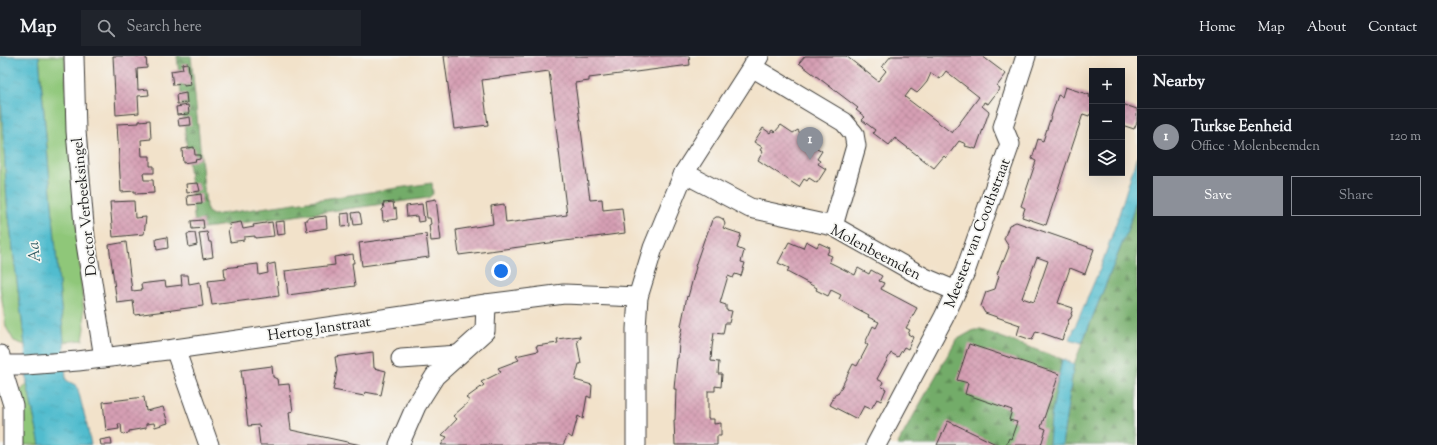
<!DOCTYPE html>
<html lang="en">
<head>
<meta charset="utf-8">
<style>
	:root { --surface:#171b24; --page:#20242c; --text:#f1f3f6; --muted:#9ea1a6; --line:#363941; --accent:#8c9099 }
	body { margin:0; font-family:"Sorts Mill Goudy",serif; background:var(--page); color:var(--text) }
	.controls { position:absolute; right:12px; top:12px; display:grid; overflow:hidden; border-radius:0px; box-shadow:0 4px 16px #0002 }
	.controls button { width:36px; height:36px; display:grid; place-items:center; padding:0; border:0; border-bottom:1px solid var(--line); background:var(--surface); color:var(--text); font:20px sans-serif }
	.you { position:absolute; left:501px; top:215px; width:14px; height:14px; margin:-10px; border:3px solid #fff; border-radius:50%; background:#1a73e8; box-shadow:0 0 0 6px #1a73e833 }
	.badge { display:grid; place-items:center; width:26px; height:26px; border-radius:50%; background:var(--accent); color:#fff; font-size:13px; font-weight:700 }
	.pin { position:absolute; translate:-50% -33px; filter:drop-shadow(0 1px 2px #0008) }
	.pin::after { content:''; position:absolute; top:21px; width:14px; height:12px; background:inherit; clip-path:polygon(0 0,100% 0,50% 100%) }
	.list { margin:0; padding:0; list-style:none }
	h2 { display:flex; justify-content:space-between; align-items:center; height:52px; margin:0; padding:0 16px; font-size:17px }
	h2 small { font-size:13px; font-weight:400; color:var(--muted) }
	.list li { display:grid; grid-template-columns:26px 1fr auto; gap:12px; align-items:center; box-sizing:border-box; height:56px; padding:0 16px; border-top:1px solid var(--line) }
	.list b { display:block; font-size:15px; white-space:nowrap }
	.list p { margin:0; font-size:13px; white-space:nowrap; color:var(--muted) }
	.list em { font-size:13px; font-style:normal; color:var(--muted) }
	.actions { display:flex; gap:8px; padding:12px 16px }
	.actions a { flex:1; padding:9px 0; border:1px solid var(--accent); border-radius:0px; text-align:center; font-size:14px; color:var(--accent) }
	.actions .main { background:var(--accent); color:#fff }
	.icon { flex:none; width:22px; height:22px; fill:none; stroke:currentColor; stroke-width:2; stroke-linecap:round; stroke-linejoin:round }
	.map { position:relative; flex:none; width:1137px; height:389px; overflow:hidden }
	header { display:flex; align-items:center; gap:24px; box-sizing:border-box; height:56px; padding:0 20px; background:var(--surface); border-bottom:1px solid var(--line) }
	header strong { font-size:19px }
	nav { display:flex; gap:22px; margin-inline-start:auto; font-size:14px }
	.search { width:280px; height:36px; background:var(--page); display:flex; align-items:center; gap:10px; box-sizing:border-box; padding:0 14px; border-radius:0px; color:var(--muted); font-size:15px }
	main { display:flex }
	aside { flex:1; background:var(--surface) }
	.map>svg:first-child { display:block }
	.grass { fill:#8fc779; stroke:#56724a }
	.forest { fill:url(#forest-firs); stroke:#486442 }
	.water { fill:url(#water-ripples); stroke:#366c75 }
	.building { fill:url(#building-cross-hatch); fill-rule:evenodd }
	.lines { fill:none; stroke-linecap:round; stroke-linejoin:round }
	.minor-casing { stroke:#3c3a36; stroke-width:21 }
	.minor { stroke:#fff; stroke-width:19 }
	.labels { text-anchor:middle; stroke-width:3.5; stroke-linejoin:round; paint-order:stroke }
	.street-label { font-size:15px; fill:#1c1c1c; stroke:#f6f6f2 }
	.water-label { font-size:16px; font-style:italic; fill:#315c63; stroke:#f6f6f2 }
</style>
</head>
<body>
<header>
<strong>Map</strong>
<div class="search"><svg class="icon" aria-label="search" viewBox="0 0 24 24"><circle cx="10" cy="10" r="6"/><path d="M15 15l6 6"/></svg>Search here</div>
<nav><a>Home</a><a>Map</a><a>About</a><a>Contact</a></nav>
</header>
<main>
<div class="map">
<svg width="1137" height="389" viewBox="0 0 1137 389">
	<defs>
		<pattern id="forest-firs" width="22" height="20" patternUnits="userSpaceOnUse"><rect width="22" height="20" fill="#73ac69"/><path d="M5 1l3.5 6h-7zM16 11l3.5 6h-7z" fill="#5e8b56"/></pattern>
		<pattern id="water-ripples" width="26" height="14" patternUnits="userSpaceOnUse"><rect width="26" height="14" fill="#51bcce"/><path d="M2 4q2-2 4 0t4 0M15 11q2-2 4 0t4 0" fill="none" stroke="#46a1b0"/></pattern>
		<pattern id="building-cross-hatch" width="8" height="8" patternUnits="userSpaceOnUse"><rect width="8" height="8" fill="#d69fb4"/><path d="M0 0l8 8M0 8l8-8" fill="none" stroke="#b7889a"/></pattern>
	</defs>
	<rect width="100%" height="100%" fill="#f6f6f2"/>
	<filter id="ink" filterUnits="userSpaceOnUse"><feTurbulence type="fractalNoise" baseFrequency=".025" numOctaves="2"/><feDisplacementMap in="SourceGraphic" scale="8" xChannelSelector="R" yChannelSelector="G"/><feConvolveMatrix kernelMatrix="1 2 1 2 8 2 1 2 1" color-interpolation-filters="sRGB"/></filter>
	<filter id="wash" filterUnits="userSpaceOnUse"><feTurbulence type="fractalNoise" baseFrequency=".012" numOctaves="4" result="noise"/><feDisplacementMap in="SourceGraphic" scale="16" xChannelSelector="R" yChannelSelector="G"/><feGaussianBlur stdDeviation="0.9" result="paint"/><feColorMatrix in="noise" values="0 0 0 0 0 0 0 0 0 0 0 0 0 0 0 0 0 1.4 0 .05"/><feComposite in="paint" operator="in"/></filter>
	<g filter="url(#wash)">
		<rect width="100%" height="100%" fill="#f2e2ca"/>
		<g class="grass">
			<polygon points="39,0 65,0 67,51 85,272 83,284 64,286"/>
			<polygon points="0,25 7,146 25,289 14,285 6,271 0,231"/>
			<polygon points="27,328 40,389 20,389 18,338"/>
		</g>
		<g class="forest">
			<polygon points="177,0 191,0 206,151 208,156 213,159 432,127 433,138 428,142 197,173 195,169"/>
			<polygon points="1137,140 1137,389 1062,389 1074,308 1128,173"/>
			<polygon points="974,274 981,274 1062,303 1051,361 1049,389 897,389 956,284"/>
		</g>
		<g class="water">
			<polygon points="0,0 39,0 64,286 66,324 77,330 87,369 91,389 40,389 27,328 25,289 7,146 0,25"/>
			<polygon points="1137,100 1137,140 1128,173 1082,287 1070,283 1101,210 1116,168"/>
			<polygon points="1062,303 1074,308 1062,389 1049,389 1051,361"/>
		</g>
		<g id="blocks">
			<g class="building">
				<polygon points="113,0 146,0 147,12 137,13 138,34 148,33 149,39 138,40 139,57 116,59"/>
				<polygon points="444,0 689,0 690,9 589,22 589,25 575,27 590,144 602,143 603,154 622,152 625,177 459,199 456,174 493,168 491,150 504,148 506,167 567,159 549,15 482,24 488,69 454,73"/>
				<path d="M805 0H846L878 25 886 15 882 11 891 0H982L1006 18 997 30 1000 32 988 48 984 46 982 50 989 56 976 93 965 90 966 88 959 85 946 102 944 100 934 112 895 82 889 89 873 77 875 74 862 64 865 61 856 54 858 52 799 7ZM946 15 979 41 952 77 905 41 911 33 917 37 921 33 927 26 931 17 940 23Z"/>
				<polygon points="188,7 191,29 184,30 184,28 173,29 171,15 183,13 182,8"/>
				<polygon points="1065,31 1090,39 1089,41 1092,42 1092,58 1090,58 1089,60 1083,58 1046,169 1022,161 1025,152 1021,150 1036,105 1032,103 1038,83 1043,85 1058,39 1062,41"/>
				<polygon points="186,37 187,47 177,48 176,39"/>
				<polygon points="1122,48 1137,53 1137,66 1134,73 1122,69"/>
				<polygon points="188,49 189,58 177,59 176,51"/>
				<polygon points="190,61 191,69 179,70 178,63"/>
				<polygon points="150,64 151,83 141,84 142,100 150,100 150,110 154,110 154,117 143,117 144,124 153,124 154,137 135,138 135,135 121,136 117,68 139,67 139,65"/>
				<polygon points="781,69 793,77 798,74 802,81 809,82 809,87 822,95 817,103 820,105 818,108 826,113 817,127 809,122 807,125 804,123 799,131 758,104 763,96 760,94 762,91 754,86 763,72 770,77 772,74 775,76"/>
				<polygon points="194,91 195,99 200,99 200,103 195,104 196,105 183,107 182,93"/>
				<polygon points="198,127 200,135 187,137 186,128"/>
				<polygon points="201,138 202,148 188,149 187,140"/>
				<polygon points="436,143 441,184 431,185 429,169 431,168 430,162 427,162 425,145"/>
				<polygon points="134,145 135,162 146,161 144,178 113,181 110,146"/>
				<polygon points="393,146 394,153 396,152 397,163 383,165 382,154 384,152 383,147"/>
				<polygon points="422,148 424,165 418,166 417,160 407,161 406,150"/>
				<polygon points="359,156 359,157 360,157 362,168 354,169 352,157"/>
				<polygon points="349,157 350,170 342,171 341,158"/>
				<polygon points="326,160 327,172 307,175 305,164 308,164 308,162"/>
				<polygon points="716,161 719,161 723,163 725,168 723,172 741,178 737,192 744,195 741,206 745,207 741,220 735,218 733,222 728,220 720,247 726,249 726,254 732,255 729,267 725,267 723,278 714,277 712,291 711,305 719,306 718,318 722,318 721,331 715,330 715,335 708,335 708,363 714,363 714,368 721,367 721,380 717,380 717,389 675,389 674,364 675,364 676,333 674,333 677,302 678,302 679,286 682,271 681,270 687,240 688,241 696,211 695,210 705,181 706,181 712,164"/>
				<polygon points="203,164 204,172 192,173 191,165"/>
				<polygon points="284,165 285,178 277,179 275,166"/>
				<polygon points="241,166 243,173 254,171 253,169 272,166 274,180 255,182 255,180 244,181 244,184 230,186 228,173 230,173 229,168"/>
				<path d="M1016 166 1094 193 1085 218 1070 212 1058 247 1073 252 1071 258 1072 259 1070 263H1069L1062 284 1036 275 1032 284 1017 279 1020 269 985 257 981 250 986 236 995 233 999 220 997 218 1002 205 1004 204 1009 191 1004 183 1009 169ZM1037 201 1048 205 1034 246 1022 242Z"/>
				<polygon points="207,176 209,186 211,186 213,201 203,203 199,177"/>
				<polygon points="195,177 197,189 189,191 187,178"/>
				<polygon points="426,178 429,201 362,210 359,187"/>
				<polygon points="167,181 168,192 157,194 156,183"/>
				<polygon points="806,185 817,191 819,187 830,192 827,198 832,200 829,206 855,219 858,212 869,218 871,214 882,220 879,225 884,227 881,233 917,252 906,272 910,274 908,278 913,281 908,293 904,291 898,301 891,297 877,323 883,326 881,330 886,333 881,345 877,343 871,353 864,350 857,363 830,349 836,337 838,338 853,308 857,310 868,289 865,287 873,270 876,272 879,266 868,261 869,259 839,243 841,239 831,234 828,240 816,234 817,232 787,216 789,212 778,207 789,186 803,192"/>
				<polygon points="126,186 132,235 142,234 141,228 148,227 165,225 166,231 182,229 181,219 188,219 189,228 200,226 203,250 135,259 133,245 117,247 109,189"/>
				<polygon points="353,198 354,207 352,207 355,230 288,239 285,215 335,209 334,201"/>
				<polygon points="275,207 279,240 212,249 208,225 225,223 224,212 258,208 259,219 268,217 267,209"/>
				<polygon points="580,280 580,282 577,284 581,308 579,308 575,324 592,329 591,342 587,340 583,363 578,360 572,382 568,379 563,389 441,389 447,381 442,379 457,363 453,360 470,345 466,342 484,329 481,326 501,316 498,312 519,304 516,300 538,295 536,290 558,287 557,283"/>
				<polygon points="969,288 1059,318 1041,371 1046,373 1041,389 1006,389 1009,382 1011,383 1017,366 1009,364 1012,354 965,338 968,327 957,324"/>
				<polygon points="373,296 374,312 386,315 381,339 365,336 364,340 333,334 337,315 335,301"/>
				<polygon points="272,310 273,321 277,323 278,329 289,328 293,355 289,356 291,374 361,389 260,389 258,372 260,371 259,369 248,370 241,314"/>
				<polygon points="144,341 146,355 163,351 168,367 155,371 154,367 146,368 146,372 129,375 129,377 122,378 121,368 118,368 119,373 106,375 103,346"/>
				<polygon points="948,365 998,389 937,389"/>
				<polygon points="111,382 112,389 101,389 100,384"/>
			</g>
		</g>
	</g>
	<g filter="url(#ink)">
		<use href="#blocks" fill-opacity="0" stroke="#3c3a36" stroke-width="1"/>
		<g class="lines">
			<defs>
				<g id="minor">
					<polyline points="74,0 76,75 85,181 104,302"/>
					<polyline points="752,11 844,66 854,78 856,90 833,170"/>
					<polyline points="684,117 750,152 833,170 925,222 956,235"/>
					<polyline points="175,293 209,389"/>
					<polyline points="0,299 1,310 13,349 13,389"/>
					<polyline points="401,303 458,299"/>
					<polyline points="0,309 26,309 78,305 175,293 486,248 564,238 638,241"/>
					<polyline points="399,389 416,350 435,320 485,275 486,248"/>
					<polyline points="636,389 636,273 638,241 653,192 684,117 759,0"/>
					<polyline points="876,389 944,261 965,216 1010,88 1003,71 1026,0"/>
				</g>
			</defs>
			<use href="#minor" class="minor-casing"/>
			<use href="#minor" class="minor"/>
		</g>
	</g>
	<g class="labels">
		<g class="street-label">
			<text transform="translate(84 151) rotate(-96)" y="5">Doctor Verbeeksingel</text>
			<text transform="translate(977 177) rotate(-69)" y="5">Meester van Coothstraat</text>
			<text transform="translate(876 196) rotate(28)" y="5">Molenbeemden</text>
			<text transform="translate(319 272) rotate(-8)" y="5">Hertog Janstraat</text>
		</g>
		<g class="water-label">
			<text transform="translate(33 196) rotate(-96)" y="6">Aa</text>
		</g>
	</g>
</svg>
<div class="controls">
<button>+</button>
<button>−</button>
<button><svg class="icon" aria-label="layers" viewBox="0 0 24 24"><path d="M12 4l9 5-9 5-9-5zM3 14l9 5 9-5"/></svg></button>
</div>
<div class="you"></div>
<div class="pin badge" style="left:810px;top:104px">1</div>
</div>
<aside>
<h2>Nearby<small></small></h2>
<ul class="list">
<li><span class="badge">1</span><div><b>Turkse Eenheid</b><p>Office · Molenbeemden</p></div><em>120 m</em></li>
</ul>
<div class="actions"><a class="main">Save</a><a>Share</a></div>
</aside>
</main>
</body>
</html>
